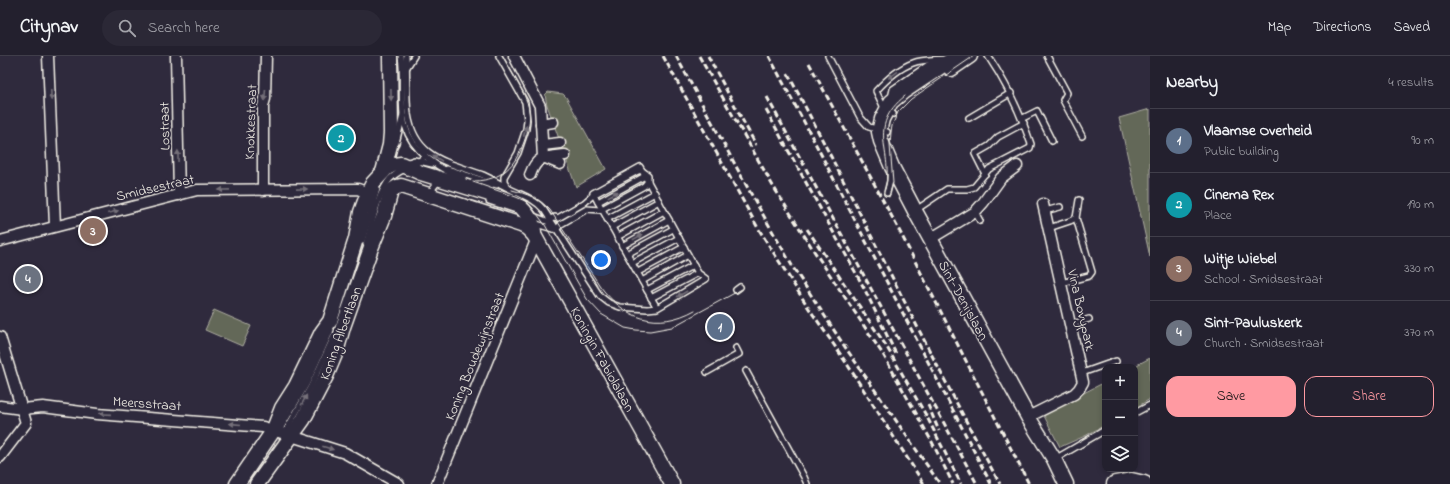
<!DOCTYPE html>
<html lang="en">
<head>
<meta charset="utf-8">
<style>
	:root { --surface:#23202e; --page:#2b2836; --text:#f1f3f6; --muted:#a3a3aa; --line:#403e4a; --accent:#ff9aa2 }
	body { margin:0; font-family:"Indie Flower",sans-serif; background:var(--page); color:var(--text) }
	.controls { position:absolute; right:12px; bottom:12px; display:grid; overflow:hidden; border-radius:8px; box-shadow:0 2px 6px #0003 }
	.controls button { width:36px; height:36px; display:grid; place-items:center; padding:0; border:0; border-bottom:1px solid var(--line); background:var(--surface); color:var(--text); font:20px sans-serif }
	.you { position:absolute; left:601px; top:204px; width:14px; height:14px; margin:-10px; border:3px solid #fff; border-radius:50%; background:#1a73e8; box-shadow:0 0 0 6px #1a73e833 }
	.badge { display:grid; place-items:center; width:26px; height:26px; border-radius:50%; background:var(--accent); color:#fff; font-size:13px; font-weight:700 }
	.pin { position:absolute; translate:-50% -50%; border:2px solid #fff; box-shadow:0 1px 4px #0006 }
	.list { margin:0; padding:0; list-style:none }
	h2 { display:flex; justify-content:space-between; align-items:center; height:52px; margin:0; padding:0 16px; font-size:17px }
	h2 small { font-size:13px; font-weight:400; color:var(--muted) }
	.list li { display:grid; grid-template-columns:26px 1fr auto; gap:12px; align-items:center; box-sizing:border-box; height:64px; padding:0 16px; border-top:1px solid var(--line) }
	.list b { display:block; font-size:15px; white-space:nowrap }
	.list p { margin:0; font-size:13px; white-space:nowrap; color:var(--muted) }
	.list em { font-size:13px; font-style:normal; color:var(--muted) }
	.actions { display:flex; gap:8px; padding:12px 16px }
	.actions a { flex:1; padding:9px 0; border:1px solid var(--accent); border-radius:12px; text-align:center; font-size:14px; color:var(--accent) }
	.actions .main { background:var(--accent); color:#111 }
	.icon { flex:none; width:22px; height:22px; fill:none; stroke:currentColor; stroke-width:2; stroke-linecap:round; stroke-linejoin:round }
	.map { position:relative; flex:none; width:1150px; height:428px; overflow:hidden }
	header { display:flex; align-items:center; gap:24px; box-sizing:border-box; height:56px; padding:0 20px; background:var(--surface); border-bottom:1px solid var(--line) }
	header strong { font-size:19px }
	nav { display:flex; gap:22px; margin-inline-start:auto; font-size:14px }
	.search { width:280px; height:36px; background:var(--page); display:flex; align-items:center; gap:10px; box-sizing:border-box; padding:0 14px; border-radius:22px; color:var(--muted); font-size:15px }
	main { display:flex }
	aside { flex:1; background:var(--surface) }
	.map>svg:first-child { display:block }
	.green { fill:#646759; stroke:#acaca0 }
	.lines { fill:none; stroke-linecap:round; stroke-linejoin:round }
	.lane-casing { stroke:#f4f1e8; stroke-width:8 }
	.street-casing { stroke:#f4f1e8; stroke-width:13 }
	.secondary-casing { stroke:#f4f1e8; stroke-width:17 }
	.primary-casing { stroke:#f4f1e8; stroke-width:19 }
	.lane { stroke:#2f2a3d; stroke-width:5 }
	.street { stroke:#2f2a3d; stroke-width:10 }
	.secondary { stroke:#2f2a3d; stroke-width:14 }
	.primary { stroke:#2f2a3d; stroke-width:16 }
	.tram { stroke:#f4f1e8; stroke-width:1 }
	.rail { stroke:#f4f1e8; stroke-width:3; stroke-dasharray:6 3; stroke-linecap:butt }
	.oneway { fill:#747079 }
	.labels { text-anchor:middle; stroke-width:3.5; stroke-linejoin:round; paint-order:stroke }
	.street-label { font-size:14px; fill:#f4f1e8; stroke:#2f2a3d }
</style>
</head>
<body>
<header>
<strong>Citynav</strong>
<div class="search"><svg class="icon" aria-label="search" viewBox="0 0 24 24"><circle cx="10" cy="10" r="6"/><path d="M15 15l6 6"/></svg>Search here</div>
<nav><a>Map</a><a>Directions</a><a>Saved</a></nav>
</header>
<main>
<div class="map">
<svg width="1150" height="428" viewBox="0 0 1150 428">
	<rect width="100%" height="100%" fill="#2f2a3d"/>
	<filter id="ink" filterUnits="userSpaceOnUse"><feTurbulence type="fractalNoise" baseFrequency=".025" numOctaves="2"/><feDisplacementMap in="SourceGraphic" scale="8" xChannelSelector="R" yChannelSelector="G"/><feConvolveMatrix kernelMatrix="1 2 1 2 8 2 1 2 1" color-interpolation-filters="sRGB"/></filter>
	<g filter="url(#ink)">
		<g class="green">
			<polygon points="548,36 563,38 566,41 606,113 576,131 547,49 545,39"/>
			<polygon points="1150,53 1150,201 1119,62"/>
			<polygon points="214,254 251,270 242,290 205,274"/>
			<polygon points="1150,302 1150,343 1135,352 1135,311 1133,311"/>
			<polygon points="1105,326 1105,369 1085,380 1060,391 1043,358"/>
		</g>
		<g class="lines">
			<defs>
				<g id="lane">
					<path d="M401 0C404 19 401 39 403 59 406 92 435 111 463 123"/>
					<path d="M406 0C407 19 406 39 408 58 415 103 448 106 483 119 492 123 500 128 508 132 521 139 534 142 544 154L600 240 609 247 620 251 647 253 657 252 706 223 698 217 640 111 593 137 657 252"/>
					<polyline points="499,0 525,46 527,64 526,73 518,97 504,121 504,125 507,130"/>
					<polyline points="828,0 860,61 869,71 887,76"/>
					<polyline points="1047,0 1067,37 1063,44 1082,80"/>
					<polyline points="407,11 414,0"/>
					<polyline points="891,42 893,33 928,9 935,6"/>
					<path d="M893 58 885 54 876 35C886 24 899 12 913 7 923 3 935 4 945 3"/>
					<polyline points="969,62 1011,37"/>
					<polyline points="1023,62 1037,55 1052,85"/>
					<polyline points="396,87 403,59"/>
					<polyline points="405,107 414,104 432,108"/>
					<polyline points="413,110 423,102 425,96 423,92"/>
					<polyline points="447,113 497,129"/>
					<path d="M641 114 648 119V125L644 130 600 154 587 153 561 168 557 173C552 174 549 171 549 167L550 163 555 161 558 162 584 147 593 139 636 116Z"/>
					<polyline points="985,118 975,98 989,90 998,81 1024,67"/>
					<polyline points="473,126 491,130"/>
					<polyline points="887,137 890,125 890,116"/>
					<polyline points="434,139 433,132 440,123"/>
					<polyline points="489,145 516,154"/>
					<polyline points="598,146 645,120"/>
					<path d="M916 154 947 133H967L974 131 989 113 1030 92 1031 88C1020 56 1007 28 988 0"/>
					<polyline points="1045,155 1060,151"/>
					<polyline points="975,156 980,165"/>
					<polyline points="531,159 549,166"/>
					<polyline points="607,163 655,137"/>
					<polyline points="533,167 553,173"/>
					<polyline points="612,171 659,145"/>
					<polyline points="1049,172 1070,165 1076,162 1079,144"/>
					<polyline points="617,181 664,155"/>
					<polyline points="362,185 377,133"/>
					<path d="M366 188C371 171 378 136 390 123 394 119 399 116 405 113"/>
					<polyline points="622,190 669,164"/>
					<polyline points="627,198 673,173"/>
					<polyline points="632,207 679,182"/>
					<polyline points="638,216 684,191"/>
					<polyline points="642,225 688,199"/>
					<polyline points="1061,227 1089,220 1092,216 1076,162"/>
					<polyline points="647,234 694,209"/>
					<polyline points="736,234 740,231"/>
					<polyline points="651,242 698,217"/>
					<polyline points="1072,273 1076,267 1089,263"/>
					<polyline points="746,315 804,421 807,428"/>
					<polyline points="707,316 739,298 736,292"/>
					<polyline points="1082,317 1116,305"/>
					<polyline points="1135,357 1150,349"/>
					<polyline points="279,375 307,327 331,274"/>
					<polyline points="284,378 311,330 334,280"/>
					<polyline points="1055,403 1105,374"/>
				</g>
				<g id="street">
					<polyline points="48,0 55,170"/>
					<polyline points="176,0 179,139"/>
					<polyline points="514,0 540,50 543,101 560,108"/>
					<polyline points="541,68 553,66"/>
					<polyline points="543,89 560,87"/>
					<path d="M530 119C537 99 546 101 565 99"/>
					<polyline points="263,134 263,50 265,43 266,0"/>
					<polyline points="930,183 975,156 983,147 1001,122 1017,110"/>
					<polyline points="0,185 197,134 358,133 368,137"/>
					<polyline points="0,281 26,367 0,401"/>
					<polyline points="0,350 22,353 43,351 97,358 263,371 345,397 399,428"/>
					<polyline points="1028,361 1074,338 1079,333 1083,326 1043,148"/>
					<polyline points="437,428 537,182"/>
				</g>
				<g id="secondary">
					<polyline points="957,0 903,36 891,46 882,63 879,76 881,85 892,111 915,155 1028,361 1054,403 1066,428"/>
					<polyline points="951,13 970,0"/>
					<polyline points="383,116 390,89 391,77 390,0"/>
					<path d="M237 428 273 375 282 352 296 330 322 276 330 265 356 183 361 156 368 137 373 127 387 112 393 109 401 108 421 117 512 145C523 150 535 166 534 179"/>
					<polyline points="257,428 303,364 326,320 336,296 343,271 371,192 384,160 391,135 397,131 401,130 521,169 527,172 534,179 672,428"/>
				</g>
				<polyline id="primary" points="1115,428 1131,425 1144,428"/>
			</defs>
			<use href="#lane" class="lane-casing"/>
			<use href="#street" class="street-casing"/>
			<use href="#secondary" class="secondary-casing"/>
			<use href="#primary" class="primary-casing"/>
			<use href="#lane" class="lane"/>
			<use href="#street" class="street"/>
			<use href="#secondary" class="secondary"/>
			<use href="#primary" class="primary"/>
			<g class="tram">
				<path d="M475 125C502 124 515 110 524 86 528 75 531 64 529 53 526 37 510 15 503 0"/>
				<polyline points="473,126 516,141 525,145 532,151 545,169 587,243 601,258 625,272 636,274 650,275 672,271 742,233"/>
				<path d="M885 133C895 96 865 72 905 40"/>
				<path d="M512 134C527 138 539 142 550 154L600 230C625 263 657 275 695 254"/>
				<polyline points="889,141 893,127 890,89 891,76 892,70 898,56 911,43 974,0"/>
			</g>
			<g class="rail">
				<polyline points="663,0 758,172 808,251 847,308 924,428"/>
				<polyline points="676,0 750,136 794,213 843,288 940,428"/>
				<polyline points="699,0 773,130 814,195 884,300 932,386 953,428"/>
				<polyline points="708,0 756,89"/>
				<polyline points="769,0 811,79 991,428"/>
				<polyline points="809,7 898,172 1029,428"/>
				<path d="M788 18C860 154 926 293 1000 428"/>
				<polyline points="767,41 977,428"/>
				<polyline points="766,54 863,230 897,300"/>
				<polyline points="807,173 885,288 927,361 961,428"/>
				<polyline points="928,349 939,375"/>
			</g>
		</g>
		<defs><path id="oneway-solid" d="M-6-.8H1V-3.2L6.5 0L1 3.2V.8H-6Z"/></defs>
		<g class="oneway">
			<use href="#oneway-solid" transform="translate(893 19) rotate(144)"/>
			<use href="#oneway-solid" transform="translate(51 39) rotate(88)"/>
			<use href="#oneway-solid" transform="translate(265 39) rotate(95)"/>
			<use href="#oneway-solid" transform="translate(391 39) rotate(89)"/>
			<use href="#oneway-solid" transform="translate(525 75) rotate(-75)"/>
			<use href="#oneway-solid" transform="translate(178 100) rotate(-91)"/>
			<use href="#oneway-solid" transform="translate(437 102) rotate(-148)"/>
			<use href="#oneway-solid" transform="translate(302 133) rotate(-1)"/>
			<use href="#oneway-solid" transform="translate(224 134) rotate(179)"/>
			<use href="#oneway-solid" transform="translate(613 138) rotate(-29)"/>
			<use href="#oneway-solid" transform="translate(113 156) rotate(-14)"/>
			<use href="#oneway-solid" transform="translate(638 181) rotate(-28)"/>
			<use href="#oneway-solid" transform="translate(682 238) rotate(150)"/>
			<use href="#oneway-solid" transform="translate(304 344) rotate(-62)"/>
			<use href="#oneway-solid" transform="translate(105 358) rotate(-176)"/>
			<use href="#oneway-solid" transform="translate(235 368) rotate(-175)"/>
			<use href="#oneway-solid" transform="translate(328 392) rotate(18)"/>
		</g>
	</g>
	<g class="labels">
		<g class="street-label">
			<text transform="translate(250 66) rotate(-88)" y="5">Knokkestraat</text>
			<text transform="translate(164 70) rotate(-91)" y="5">Lostraat</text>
			<text transform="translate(155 131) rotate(-13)" y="5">Smidsestraat</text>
			<text transform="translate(964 244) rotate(61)" y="5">Sint-Denijslaan</text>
			<text transform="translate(1082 254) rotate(77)" y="5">Vina Bovypark</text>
			<text transform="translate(340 277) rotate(-70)" y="5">Koning Albertlaan</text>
			<text transform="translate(474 300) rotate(-68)" y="5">Koning Boudewijnstraat</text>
			<text transform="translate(603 303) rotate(61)" y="5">Koningin Fabiolalaan</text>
			<text transform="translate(147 347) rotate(4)" y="5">Meersstraat</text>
		</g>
	</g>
</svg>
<div class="controls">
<button>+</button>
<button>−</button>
<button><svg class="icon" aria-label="layers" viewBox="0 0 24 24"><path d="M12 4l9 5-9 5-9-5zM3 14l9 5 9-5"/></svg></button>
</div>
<div class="you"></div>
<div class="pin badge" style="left:720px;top:271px;background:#5c6f8a">1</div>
<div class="pin badge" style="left:341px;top:82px;background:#0f9aa8">2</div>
<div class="pin badge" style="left:93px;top:175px;background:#8d6e63">3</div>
<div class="pin badge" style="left:28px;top:223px;background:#6b7280">4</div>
</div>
<aside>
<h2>Nearby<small>4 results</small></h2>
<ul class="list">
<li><span class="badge" style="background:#5c6f8a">1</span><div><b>Vlaamse Overheid</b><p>Public building</p></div><em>90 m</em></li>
<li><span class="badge" style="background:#0f9aa8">2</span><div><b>Cinema Rex</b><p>Place</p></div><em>190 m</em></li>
<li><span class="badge" style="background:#8d6e63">3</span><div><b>Witje Wiebel</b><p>School · Smidsestraat</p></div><em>330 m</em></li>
<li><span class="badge" style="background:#6b7280">4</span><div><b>Sint-Pauluskerk</b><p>Church · Smidsestraat</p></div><em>370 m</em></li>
</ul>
<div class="actions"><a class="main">Save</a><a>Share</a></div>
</aside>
</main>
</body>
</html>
